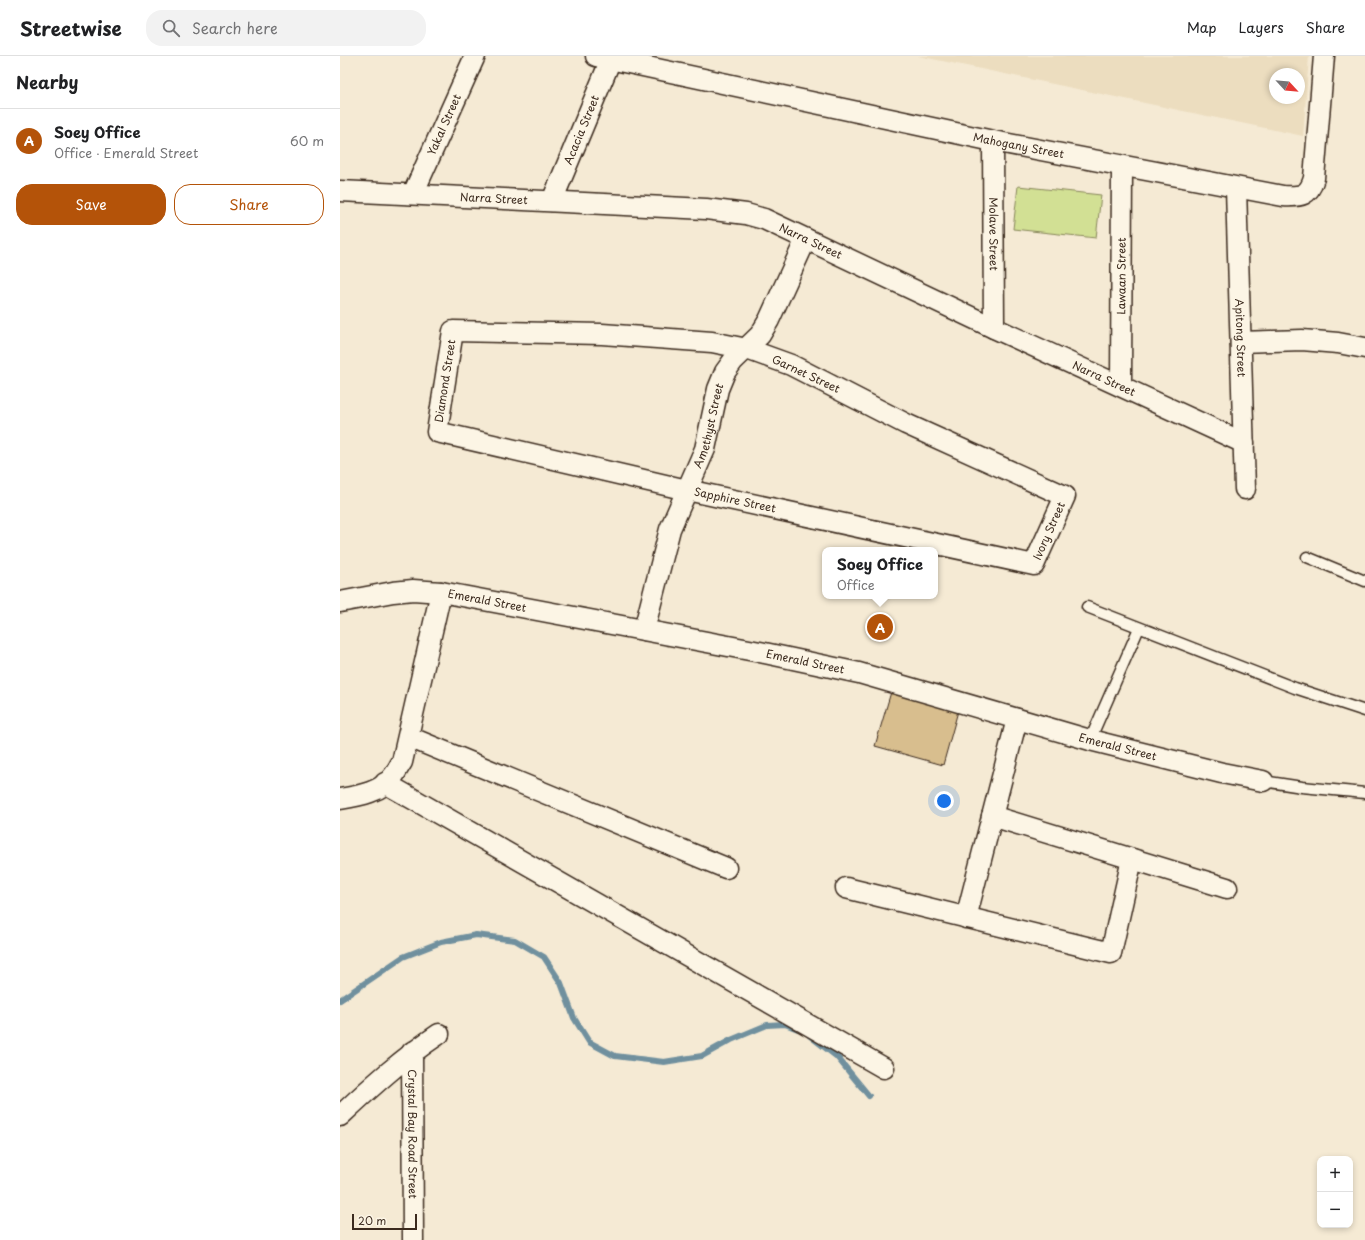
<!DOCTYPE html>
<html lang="en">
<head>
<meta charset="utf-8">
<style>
	:root { --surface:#fff; --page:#f2f2f2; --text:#202124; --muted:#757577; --line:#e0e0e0; --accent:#b45309 }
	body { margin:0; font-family:"Playpen Sans",sans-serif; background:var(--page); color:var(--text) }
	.controls { position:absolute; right:12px; bottom:12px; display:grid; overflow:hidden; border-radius:8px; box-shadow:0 2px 6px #0003 }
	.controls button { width:36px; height:36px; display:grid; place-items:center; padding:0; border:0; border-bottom:1px solid var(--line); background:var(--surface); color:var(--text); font:20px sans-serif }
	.compass { position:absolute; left:929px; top:12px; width:36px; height:36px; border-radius:50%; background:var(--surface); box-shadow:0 2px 6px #0003; rotate:116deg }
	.scale { position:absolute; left:12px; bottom:10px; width:65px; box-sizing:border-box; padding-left:4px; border:2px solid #3b2a1e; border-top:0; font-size:11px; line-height:14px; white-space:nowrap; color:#3b2a1e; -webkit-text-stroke:3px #fcf5e5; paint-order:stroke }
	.you { position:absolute; left:604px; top:745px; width:14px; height:14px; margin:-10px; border:3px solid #fff; border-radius:50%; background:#1a73e8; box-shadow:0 0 0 6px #1a73e833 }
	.badge { display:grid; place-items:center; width:26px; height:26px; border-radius:50%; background:var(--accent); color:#fff; font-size:13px; font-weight:700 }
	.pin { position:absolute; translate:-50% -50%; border:2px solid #fff; box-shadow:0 1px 4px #0006 }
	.popup { position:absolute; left:482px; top:491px; width:116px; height:52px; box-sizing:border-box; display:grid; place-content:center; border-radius:8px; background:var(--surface); filter:drop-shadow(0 1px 3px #0005); font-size:13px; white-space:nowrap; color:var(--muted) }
	.popup b { font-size:15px; color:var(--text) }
	.popup::after { content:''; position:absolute; left:50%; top:100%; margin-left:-8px; border:8px solid transparent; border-top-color:var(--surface) }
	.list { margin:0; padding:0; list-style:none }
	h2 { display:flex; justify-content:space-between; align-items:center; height:52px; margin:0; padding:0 16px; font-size:17px }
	h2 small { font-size:13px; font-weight:400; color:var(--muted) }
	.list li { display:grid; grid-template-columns:26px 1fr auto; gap:12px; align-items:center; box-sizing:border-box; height:64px; padding:0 16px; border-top:1px solid var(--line) }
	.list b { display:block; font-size:15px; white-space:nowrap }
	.list p { margin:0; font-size:13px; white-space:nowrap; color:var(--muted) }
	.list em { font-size:13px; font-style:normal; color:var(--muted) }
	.actions { display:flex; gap:8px; padding:12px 16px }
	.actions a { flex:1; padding:9px 0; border:1px solid var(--accent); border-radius:16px; text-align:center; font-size:14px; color:var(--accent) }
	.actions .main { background:var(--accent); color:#fff }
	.icon { flex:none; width:22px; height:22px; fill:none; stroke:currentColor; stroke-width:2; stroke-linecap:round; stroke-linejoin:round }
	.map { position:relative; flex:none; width:1025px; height:1184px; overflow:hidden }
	header { display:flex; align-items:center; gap:24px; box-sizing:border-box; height:56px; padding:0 20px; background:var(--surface); border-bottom:1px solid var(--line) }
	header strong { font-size:19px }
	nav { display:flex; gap:22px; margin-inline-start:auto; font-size:14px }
	.search { width:280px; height:36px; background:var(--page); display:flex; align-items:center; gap:10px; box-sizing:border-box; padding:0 14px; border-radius:16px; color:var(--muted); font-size:15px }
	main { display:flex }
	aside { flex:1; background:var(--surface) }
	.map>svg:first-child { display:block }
	.built { fill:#ecddbf; fill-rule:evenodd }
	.green { fill:#d2e094; stroke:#868559 }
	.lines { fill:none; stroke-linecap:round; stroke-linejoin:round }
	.stream { stroke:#70909e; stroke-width:6 }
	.building { fill:#d8be8e; stroke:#3b2a1e }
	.service-casing { stroke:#3b2a1e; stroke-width:13 }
	.minor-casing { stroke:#3b2a1e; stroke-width:23 }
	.service { stroke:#fcf5e5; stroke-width:10 }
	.minor { stroke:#fcf5e5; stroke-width:20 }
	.labels { text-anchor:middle; stroke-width:3.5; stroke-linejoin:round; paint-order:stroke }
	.street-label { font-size:11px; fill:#3b2a1e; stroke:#fcf5e5 }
</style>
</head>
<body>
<header>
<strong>Streetwise</strong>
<div class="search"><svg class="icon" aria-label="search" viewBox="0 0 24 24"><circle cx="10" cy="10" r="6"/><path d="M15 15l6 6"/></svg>Search here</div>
<nav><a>Map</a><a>Layers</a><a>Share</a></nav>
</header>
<main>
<aside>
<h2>Nearby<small></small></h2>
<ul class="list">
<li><span class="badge">A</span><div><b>Soey Office</b><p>Office · Emerald Street</p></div><em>60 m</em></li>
</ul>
<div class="actions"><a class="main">Save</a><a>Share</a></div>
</aside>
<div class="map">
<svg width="1025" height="1184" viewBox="0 0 1025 1184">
	<rect width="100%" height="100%" fill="#f5ead4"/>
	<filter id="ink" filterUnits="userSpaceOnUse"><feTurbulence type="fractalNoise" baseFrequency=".025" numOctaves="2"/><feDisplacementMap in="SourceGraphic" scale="8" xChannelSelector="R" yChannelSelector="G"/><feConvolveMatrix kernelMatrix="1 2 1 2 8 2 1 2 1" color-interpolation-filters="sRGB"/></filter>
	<g filter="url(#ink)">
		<path class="built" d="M578 0H969L963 80ZM935 18H959V42H935Z"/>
		<polygon class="green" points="678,130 761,139 756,182 673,173"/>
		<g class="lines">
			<g class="stream">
				<polyline points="0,944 63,901 101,886 136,879 175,884 204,901 221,927 234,962 249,986 275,1000 324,1006 362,1000 391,984 427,969 445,968 458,973"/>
				<polyline points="470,980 497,1001 529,1040"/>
			</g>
		</g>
		<polygon class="building" points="551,636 618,655 603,709 535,690"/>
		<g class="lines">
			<defs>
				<g id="service">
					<polyline points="967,501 1025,525"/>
					<polyline points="747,551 955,632 1025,655"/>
					<polyline points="750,684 799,572"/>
					<polyline points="923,725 962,731 1025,737"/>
				</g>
				<g id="minor">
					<path id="s1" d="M256 0 653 85 943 140C961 141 969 140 974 122L984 0"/>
					<path id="s2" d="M653 85 654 272"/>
					<path id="s3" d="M896 132 905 433"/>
					<path id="s4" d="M0 135 366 153 406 158 424 163 654 272 904 387"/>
					<path id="s5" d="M73 138 135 0"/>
					<path id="s6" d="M212 145 271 3"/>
					<polygon points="113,275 262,278 372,286 407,293 451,309 566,368 725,440 694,509 347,434 97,376"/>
					<polyline points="901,286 962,284 998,287 1025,292"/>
					<path id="s7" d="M781 330 782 110"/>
					<path id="s8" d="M0 546 53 536 73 534 101 536 420 596 519 617 750 684 882 717 923 725"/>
					<path id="s9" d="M304 574 330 473 365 393 378 333 385 316 393 305 420 279 429 264 466 183"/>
					<polyline points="69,681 386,812"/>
					<polyline points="45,727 544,1012"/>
					<path d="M0 743C18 740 43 736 54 719 57 715 59 710 62 706L101 536"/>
					<polyline points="652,760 887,832"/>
					<polyline points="506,832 771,897 792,803"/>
					<polyline points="626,862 677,663"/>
					<path id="s10" d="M72 996 73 1184"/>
					<path d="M0 1060C32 1030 63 1002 99 978"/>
				</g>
			</defs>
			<use href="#service" class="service-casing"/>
			<use href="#minor" class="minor-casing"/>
			<use href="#service" class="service"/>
			<use href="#minor" class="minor"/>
		</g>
	</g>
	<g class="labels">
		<g class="street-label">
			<text dy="4" stroke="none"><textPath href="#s5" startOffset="76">Yakal Street</textPath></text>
			<text dy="4" stroke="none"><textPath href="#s6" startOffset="77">Acacia Street</textPath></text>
			<text dy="4" stroke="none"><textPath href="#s1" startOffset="432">Mahogany Street</textPath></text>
			<text dy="4" stroke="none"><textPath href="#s4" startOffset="154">Narra Street</textPath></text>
			<text dy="4" stroke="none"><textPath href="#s2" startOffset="93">Molave Street</textPath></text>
			<text dy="4" stroke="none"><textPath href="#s4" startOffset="477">Narra Street</textPath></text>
			<text dy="4" stroke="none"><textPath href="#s7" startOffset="110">Lawaan Street</textPath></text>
			<text dy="4" stroke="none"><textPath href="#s3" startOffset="150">Apitong Street</textPath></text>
			<text transform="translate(466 318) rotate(25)" y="4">Garnet Street</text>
			<text dy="4" stroke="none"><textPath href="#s4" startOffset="801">Narra Street</textPath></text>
			<text transform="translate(105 325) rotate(-81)" y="4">Diamond Street</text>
			<text dy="4" stroke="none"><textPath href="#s9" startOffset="215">Amethyst Street</textPath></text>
			<text transform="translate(395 444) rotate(12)" y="4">Sapphire Street</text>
			<text transform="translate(709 475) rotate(-66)" y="4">Ivory Street</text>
			<text dy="4" stroke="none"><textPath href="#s8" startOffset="149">Emerald Street</textPath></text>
			<text dy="4" stroke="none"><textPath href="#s8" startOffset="473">Emerald Street</textPath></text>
			<text dy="4" stroke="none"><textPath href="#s8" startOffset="797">Emerald Street</textPath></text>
			<text dy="4" stroke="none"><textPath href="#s10" startOffset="82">Crystal Bay Road Street</textPath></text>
		</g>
	</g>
</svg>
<div class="controls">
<button>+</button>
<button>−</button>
</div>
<svg class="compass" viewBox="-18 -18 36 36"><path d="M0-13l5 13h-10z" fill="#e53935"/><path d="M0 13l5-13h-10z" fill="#757577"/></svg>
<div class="scale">20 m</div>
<div class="you"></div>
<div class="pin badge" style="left:540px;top:571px">A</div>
<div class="popup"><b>Soey Office</b>Office</div>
</div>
</main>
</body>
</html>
